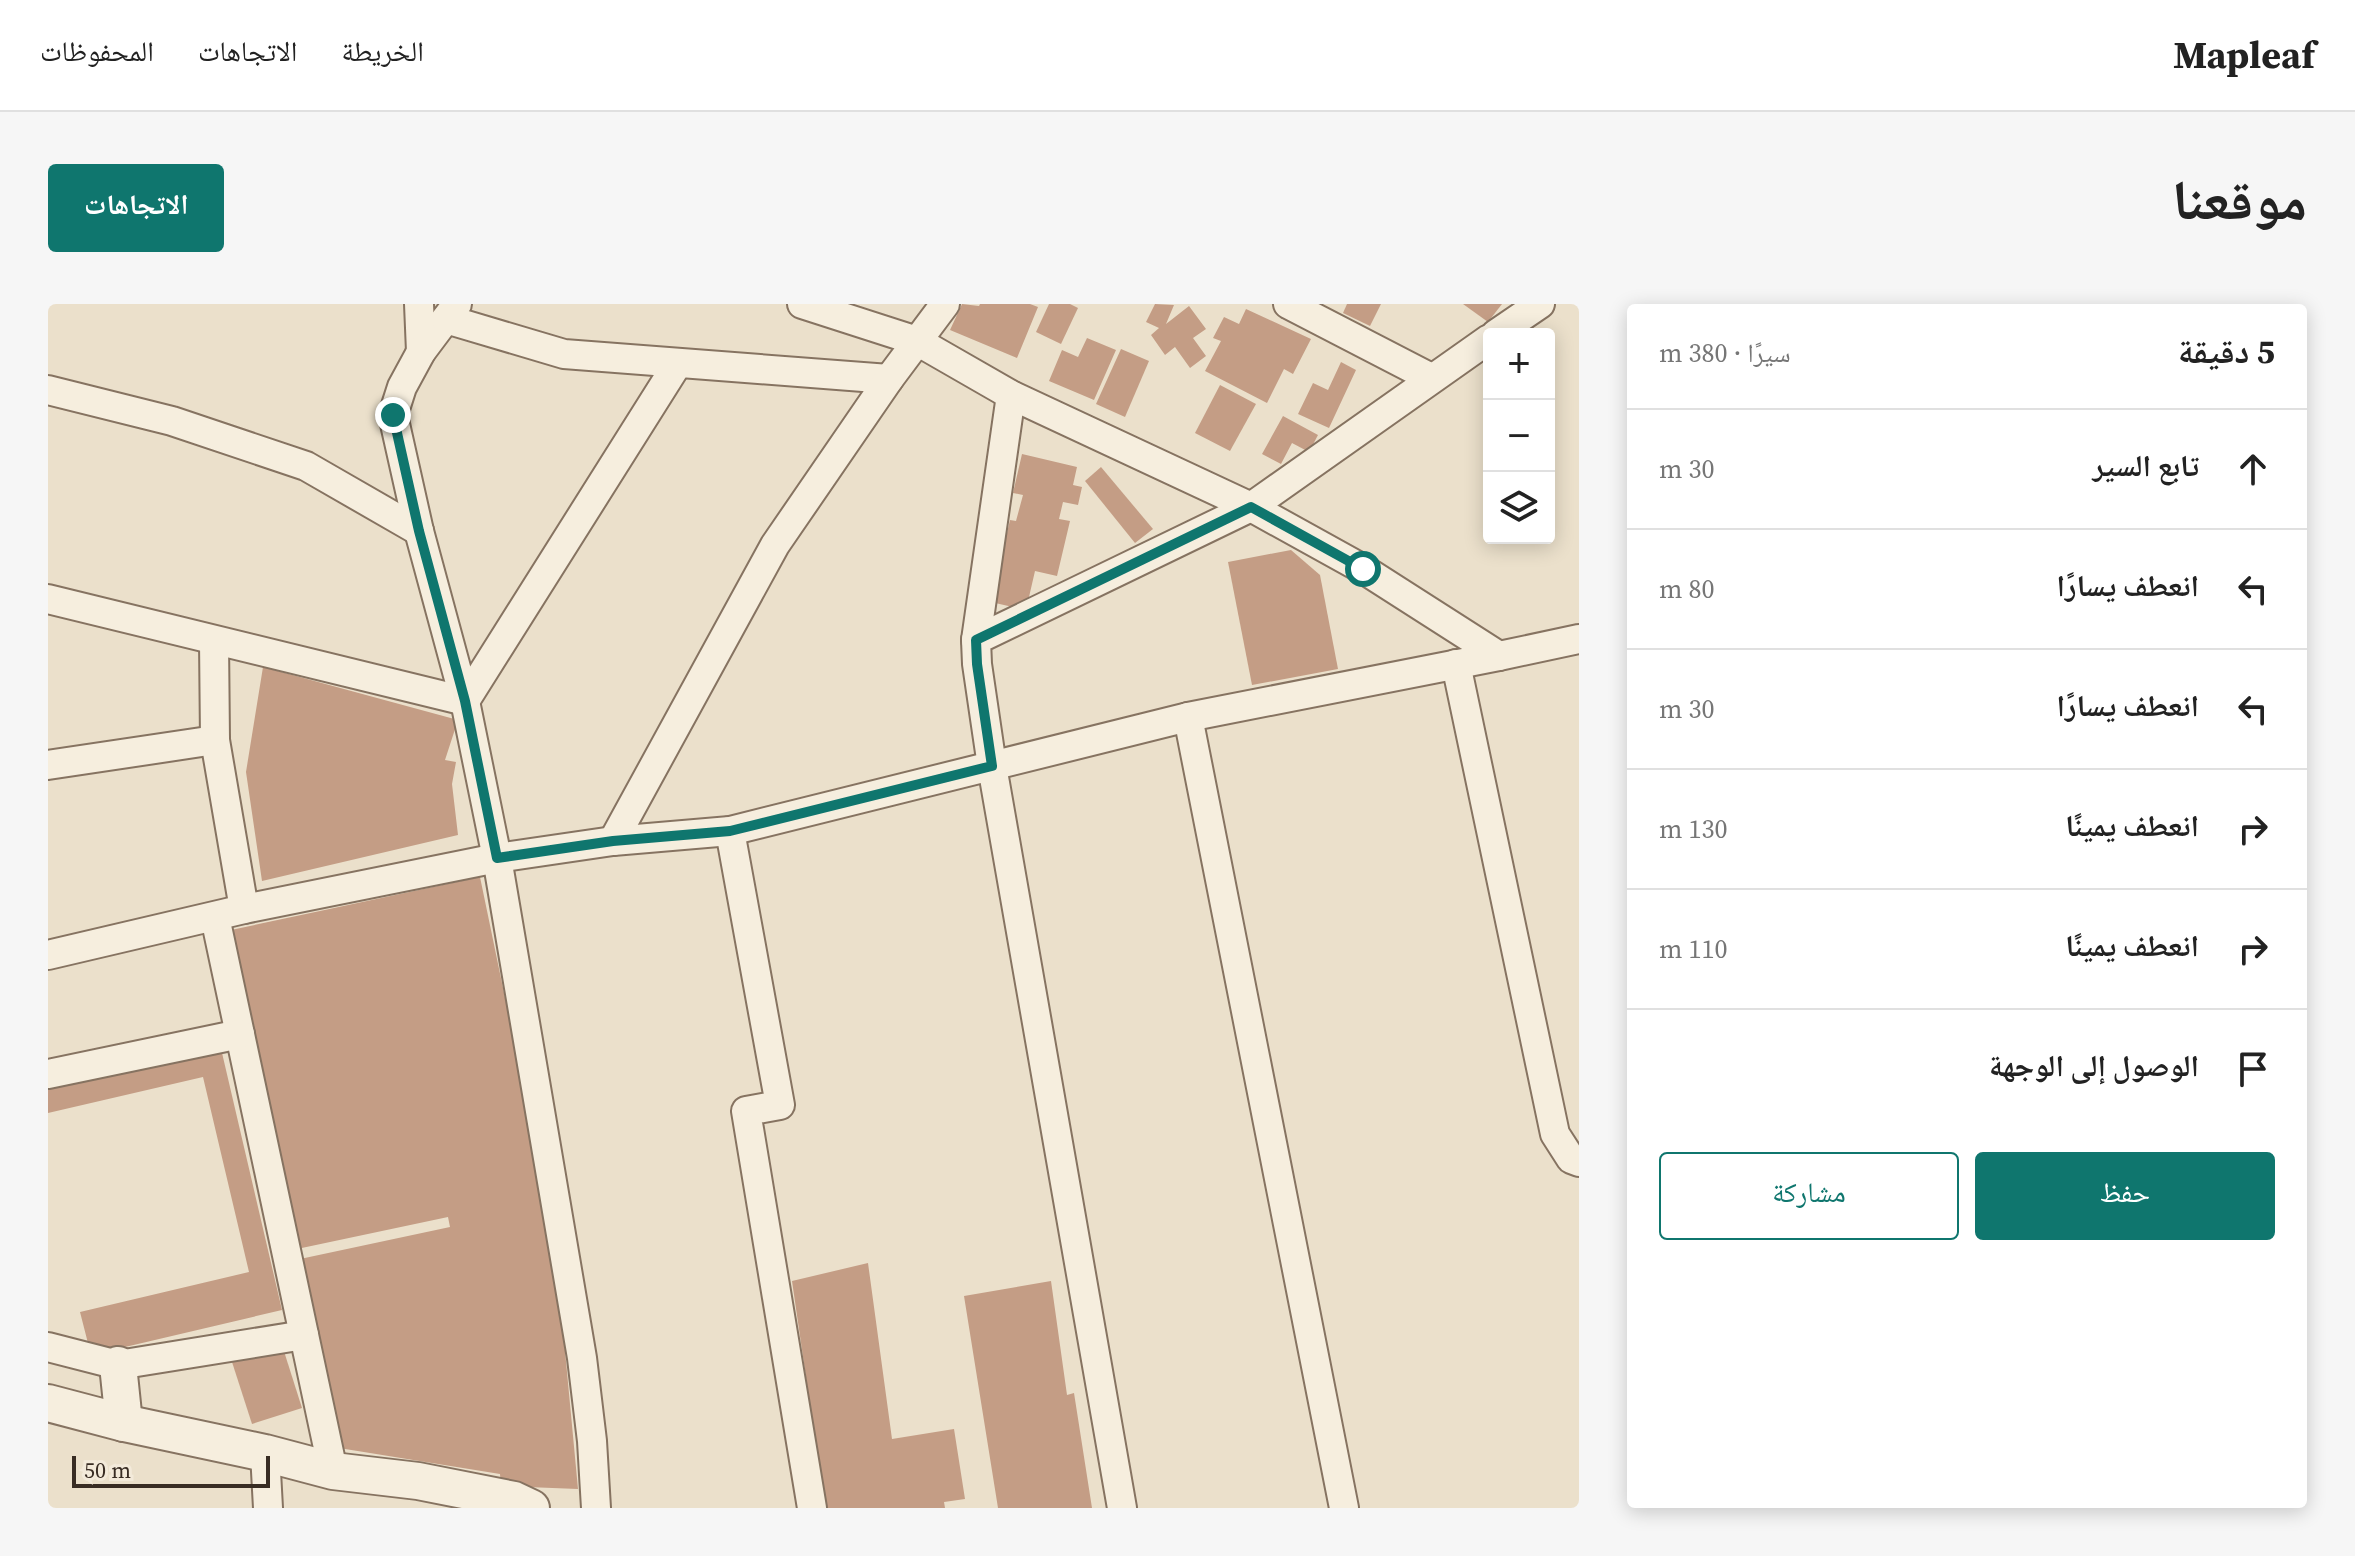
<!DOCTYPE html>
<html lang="ar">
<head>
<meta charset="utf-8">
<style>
	:root { --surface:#fff; --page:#f6f6f6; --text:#222; --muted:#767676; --line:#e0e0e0; --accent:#0f766e }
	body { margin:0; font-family:"Source Serif 4","Noto Naskh Arabic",serif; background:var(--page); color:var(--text); direction:rtl }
	.controls { position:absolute; right:24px; top:24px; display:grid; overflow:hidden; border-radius:8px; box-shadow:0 4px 20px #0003 }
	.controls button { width:72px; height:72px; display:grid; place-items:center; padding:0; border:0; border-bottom:2px solid var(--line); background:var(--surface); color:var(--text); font:40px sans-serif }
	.scale { position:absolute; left:24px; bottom:20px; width:198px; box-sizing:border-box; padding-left:8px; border:4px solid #382c23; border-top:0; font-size:22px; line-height:28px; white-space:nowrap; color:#382c23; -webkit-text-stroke:6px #f3eada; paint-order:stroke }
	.stop { position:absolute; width:24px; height:24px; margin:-18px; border:6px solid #0f766e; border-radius:50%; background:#fff }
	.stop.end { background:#0f766e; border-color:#fff; box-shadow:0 2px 8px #0008 }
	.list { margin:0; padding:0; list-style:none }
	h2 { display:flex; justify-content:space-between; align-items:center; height:104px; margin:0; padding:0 32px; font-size:34px }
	h2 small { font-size:26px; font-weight:400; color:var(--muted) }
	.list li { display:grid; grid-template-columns:52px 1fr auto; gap:24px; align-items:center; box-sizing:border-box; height:120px; padding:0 32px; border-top:2px solid var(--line) }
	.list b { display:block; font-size:30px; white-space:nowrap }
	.list em { font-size:26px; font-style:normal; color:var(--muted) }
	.actions { display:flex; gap:16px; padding:24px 32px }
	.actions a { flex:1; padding:18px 0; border:2px solid var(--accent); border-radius:8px; text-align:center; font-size:28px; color:var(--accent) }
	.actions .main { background:var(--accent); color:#fff }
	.icon { flex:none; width:44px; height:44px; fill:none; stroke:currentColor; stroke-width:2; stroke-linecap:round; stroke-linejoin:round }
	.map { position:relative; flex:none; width:1531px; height:1204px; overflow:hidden; direction:ltr; border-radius:8px }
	header { display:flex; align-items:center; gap:48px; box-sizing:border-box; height:112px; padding:0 40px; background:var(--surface); border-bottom:2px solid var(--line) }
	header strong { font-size:38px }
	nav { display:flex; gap:44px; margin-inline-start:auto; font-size:28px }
	.intro { display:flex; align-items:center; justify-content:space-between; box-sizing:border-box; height:192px; padding:0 48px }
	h1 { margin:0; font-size:56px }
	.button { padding:20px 36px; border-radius:8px; background:var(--accent); color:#fff; font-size:28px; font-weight:700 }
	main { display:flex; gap:48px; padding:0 48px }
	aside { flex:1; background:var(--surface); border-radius:8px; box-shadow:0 4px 20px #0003 }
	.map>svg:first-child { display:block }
	.building { fill:#c49d85 }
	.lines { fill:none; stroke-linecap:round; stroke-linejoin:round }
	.minor-casing { stroke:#867361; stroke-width:32 }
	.tertiary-casing { stroke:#867361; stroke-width:40 }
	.minor { stroke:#f6eede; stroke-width:28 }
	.tertiary { stroke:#f6eede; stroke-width:36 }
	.route { stroke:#0f766e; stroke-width:10 }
</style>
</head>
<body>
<header>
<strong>Mapleaf</strong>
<nav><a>الخريطة</a><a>الاتجاهات</a><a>المحفوظات</a></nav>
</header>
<div class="intro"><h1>موقعنا</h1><a class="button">الاتجاهات</a></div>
<main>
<aside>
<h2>5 دقيقة<small>سيرًا · 380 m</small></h2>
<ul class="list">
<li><svg class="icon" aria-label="ahead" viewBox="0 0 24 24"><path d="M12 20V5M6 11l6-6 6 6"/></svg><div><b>تابع السير</b></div><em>30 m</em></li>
<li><svg class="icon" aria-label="left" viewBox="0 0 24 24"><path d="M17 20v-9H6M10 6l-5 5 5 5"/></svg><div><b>انعطف يسارًا</b></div><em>80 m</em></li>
<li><svg class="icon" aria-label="left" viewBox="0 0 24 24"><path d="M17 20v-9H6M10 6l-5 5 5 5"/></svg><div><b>انعطف يسارًا</b></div><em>30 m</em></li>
<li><svg class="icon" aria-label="right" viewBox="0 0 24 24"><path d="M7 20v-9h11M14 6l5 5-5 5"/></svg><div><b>انعطف يمينًا</b></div><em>130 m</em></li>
<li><svg class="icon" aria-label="right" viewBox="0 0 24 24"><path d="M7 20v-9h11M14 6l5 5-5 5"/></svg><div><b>انعطف يمينًا</b></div><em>110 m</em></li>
<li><svg class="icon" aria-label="arrive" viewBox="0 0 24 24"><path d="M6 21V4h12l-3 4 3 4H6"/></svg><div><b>الوصول إلى الوجهة</b></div></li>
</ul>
<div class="actions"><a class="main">حفظ</a><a>مشاركة</a></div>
</aside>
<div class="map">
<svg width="1531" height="1204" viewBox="0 0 1531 1204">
	<rect width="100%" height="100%" fill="#ebe0cb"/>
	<g class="building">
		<polygon points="914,0 931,2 932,0 982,0 990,3 969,54 902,26"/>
		<polygon points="1001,0 1022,0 1030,4 1013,40 988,28"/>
		<polygon points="1107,0 1126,1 1118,20 1141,2 1158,25 1145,34 1158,52 1142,64 1127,43 1117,51 1103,31 1111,24 1098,18"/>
		<polygon points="1299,0 1333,0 1322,22 1295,9"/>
		<polygon points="1415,0 1454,0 1440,18"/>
		<polygon points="1198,5 1263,35 1245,70 1236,65 1219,99 1157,67 1173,37 1165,34 1176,13 1191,20"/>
		<polygon points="1039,34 1068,46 1046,96 1001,77 1014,46 1030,53"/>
		<polygon points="1073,45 1101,57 1077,113 1048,100"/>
		<polygon points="1293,58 1308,66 1281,124 1250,110 1265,79 1280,86"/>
		<polygon points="1172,81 1208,100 1182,147 1147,129"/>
		<polygon points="1235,112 1270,131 1261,148 1244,139 1233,160 1214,150"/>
		<polygon points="974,150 1029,163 1025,181 1034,183 1030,201 1015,198 1011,215 1022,217 1009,272 987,267 978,306 943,298 962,216 968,217 975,191 965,189"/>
		<polygon points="1053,163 1105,225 1087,239 1037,177"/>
		<polygon points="1243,246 1272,271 1290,365 1204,381 1180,258"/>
		<polygon points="215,363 410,416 397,456 408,458 404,480 410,531 214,577 198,468"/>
		<polygon points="432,573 506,930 530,1185 453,1182 452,1170 291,1144 252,955 402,923 400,913 249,945 183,626"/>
		<polygon points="171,736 234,1006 43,1051 32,1008 201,968 155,773 0,809 0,776"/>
		<polygon points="820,959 844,1135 906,1125 917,1195 896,1198 897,1204 777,1204 744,977"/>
		<polygon points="1003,977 1019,1091 1026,1089 1044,1204 950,1204 916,992"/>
		<polygon points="234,1041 254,1104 204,1120 184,1058"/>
	</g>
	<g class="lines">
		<defs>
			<g id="minor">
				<polyline points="371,0 373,48"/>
				<polyline points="409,0 373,48 354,83 345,111 371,227 417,397 449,554 534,1054 544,1137 548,1204"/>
				<polyline points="754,0 869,37 963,91 1203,203 1315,265 1451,352"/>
				<polyline points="1240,0 1383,74"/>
				<polyline points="398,15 516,50 841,75"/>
				<polyline points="1448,30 1492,0"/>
				<polyline points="0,86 124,117 258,162 371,227"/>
				<polyline points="0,295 417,397 630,59"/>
				<polyline points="928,336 963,91"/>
				<polyline points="166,337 167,436 196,605"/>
				<polyline points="1408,360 1507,830 1523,855 1531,858"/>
				<polyline points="1140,413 1296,1204"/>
				<polyline points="0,461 167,436"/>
				<polyline points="682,527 732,801 698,807 764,1204"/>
				<polyline points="565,537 727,241 841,75 897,0"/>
				<polyline points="167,613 285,1167"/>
				<polyline points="0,651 196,605 449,554 565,537 682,527 1140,413 1451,352 1531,335"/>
				<polyline points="0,770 192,730"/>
				<polyline points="0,1043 70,1061 256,1031"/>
				<polyline points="217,1149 220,1204"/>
				<polyline points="1074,1204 944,462 929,360 928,336 1203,203 1441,35"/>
			</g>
			<g id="tertiary">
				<polyline points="70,1061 76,1119"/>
				<polyline points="0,1099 76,1119 217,1149 285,1167 370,1177 466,1196 483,1204"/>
			</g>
		</defs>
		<use href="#minor" class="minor-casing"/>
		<use href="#tertiary" class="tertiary-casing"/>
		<use href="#minor" class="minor"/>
		<use href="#tertiary" class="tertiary"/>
	</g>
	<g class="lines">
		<polyline class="route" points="345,111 371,227 417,397 449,554 565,537 682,527 944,462 929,360 928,336 1203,203 1315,265"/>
	</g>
</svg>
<div class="controls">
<button>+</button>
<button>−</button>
<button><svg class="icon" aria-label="layers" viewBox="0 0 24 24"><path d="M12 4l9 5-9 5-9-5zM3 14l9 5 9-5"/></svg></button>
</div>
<div class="scale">50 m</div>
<div class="stop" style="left:1315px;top:265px"></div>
<div class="stop end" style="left:345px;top:111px"></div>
</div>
</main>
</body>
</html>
